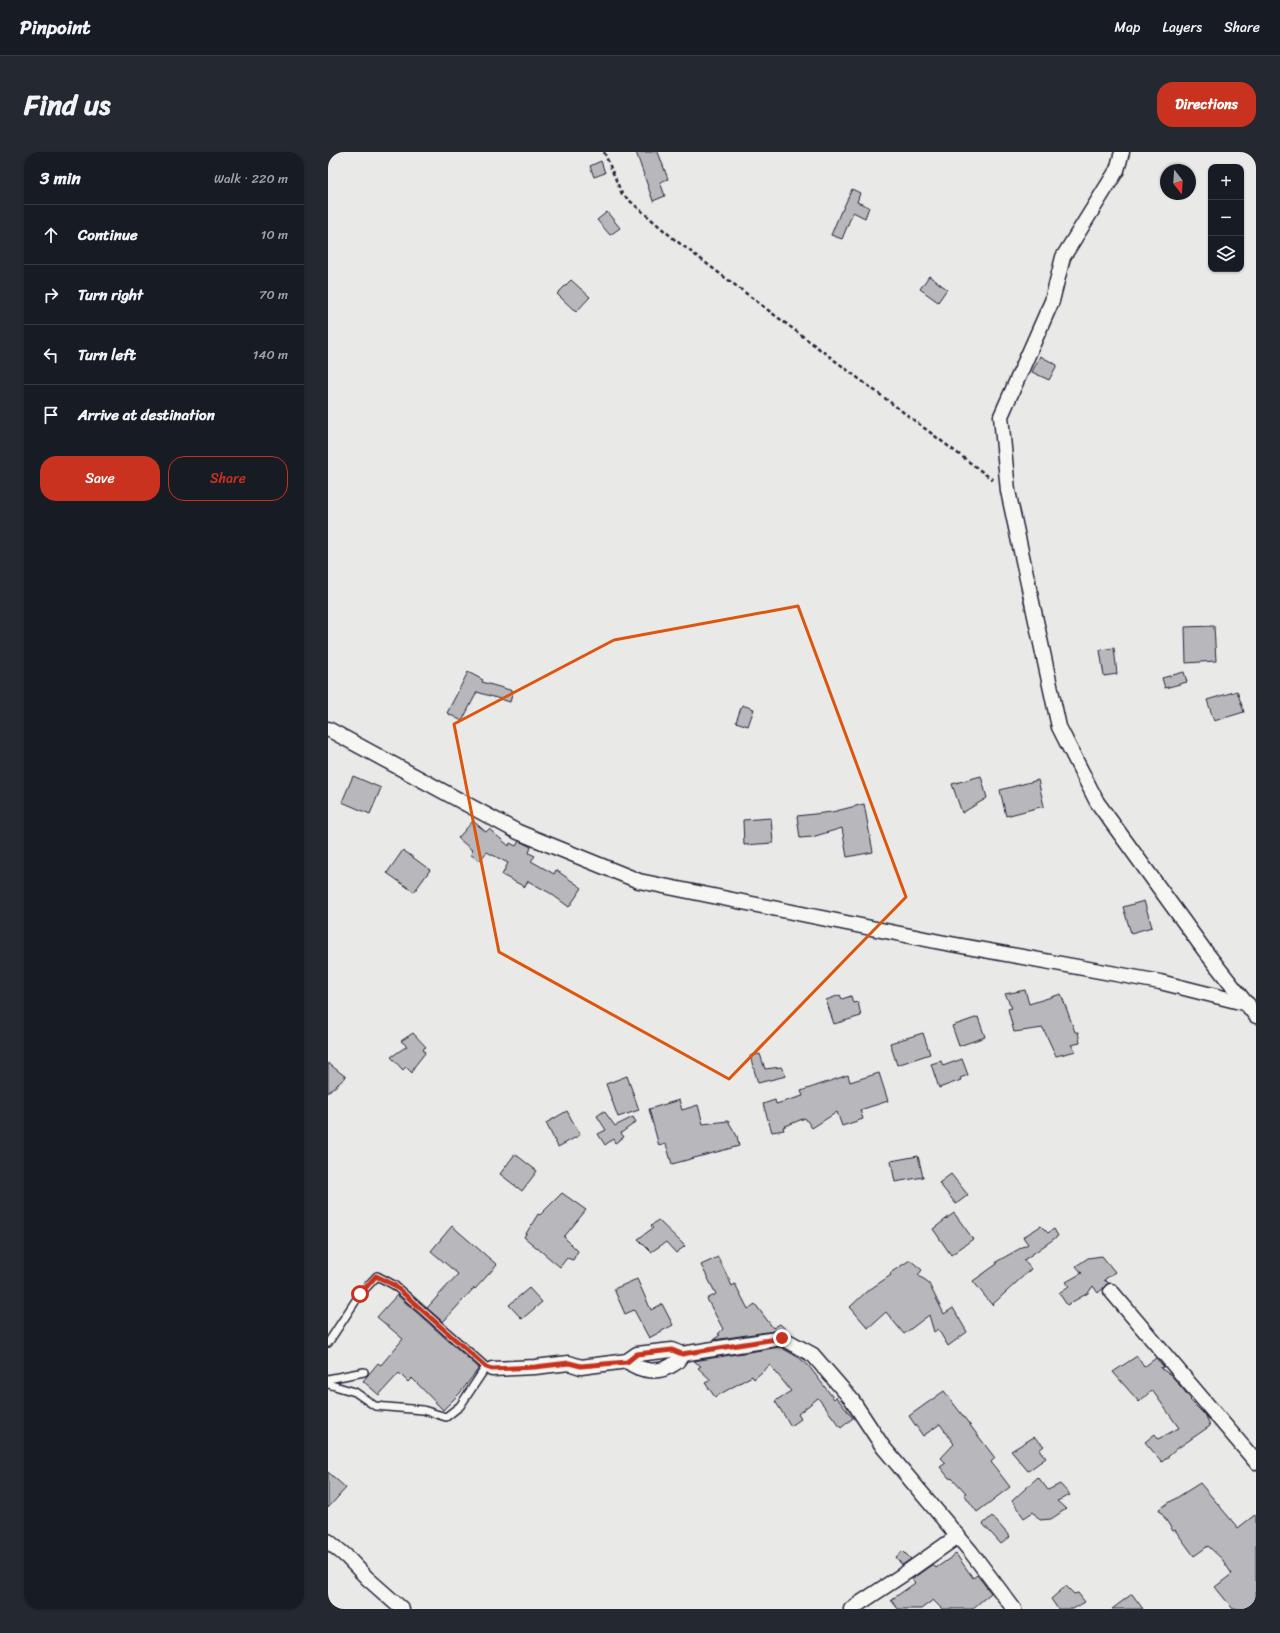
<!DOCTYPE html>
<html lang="en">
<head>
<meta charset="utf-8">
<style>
	:root { --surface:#171b24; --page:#242831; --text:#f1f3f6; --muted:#9ea1a6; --line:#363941; --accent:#c8321e }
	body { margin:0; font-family:Sriracha,sans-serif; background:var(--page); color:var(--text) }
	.controls { position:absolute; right:12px; top:12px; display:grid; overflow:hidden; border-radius:8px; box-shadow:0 1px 3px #0004 }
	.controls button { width:36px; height:36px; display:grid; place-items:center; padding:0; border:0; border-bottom:1px solid var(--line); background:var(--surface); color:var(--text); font:20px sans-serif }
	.compass { position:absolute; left:832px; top:12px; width:36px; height:36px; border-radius:50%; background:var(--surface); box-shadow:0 1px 3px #0004; rotate:163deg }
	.stop { position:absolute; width:12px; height:12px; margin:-9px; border:3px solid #c8321e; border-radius:50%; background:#fff }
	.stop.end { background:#c8321e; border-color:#fff; box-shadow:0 1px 4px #0008 }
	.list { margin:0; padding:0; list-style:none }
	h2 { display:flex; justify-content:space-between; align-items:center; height:52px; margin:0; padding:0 16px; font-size:17px }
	h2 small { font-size:13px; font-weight:400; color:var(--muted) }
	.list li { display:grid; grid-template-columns:26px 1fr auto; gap:12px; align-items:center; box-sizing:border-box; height:60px; padding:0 16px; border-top:1px solid var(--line) }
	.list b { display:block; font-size:15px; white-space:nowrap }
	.list em { font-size:13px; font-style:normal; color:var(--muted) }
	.actions { display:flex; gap:8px; padding:12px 16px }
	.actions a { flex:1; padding:9px 0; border:1px solid var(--accent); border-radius:16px; text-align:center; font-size:14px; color:var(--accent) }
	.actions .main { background:var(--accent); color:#fff }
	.icon { flex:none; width:22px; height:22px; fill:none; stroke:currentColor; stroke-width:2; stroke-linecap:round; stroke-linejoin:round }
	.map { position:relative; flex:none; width:928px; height:1457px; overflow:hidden; border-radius:16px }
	header { display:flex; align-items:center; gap:24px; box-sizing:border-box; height:56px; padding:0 20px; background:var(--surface); border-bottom:1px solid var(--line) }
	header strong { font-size:19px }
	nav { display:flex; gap:22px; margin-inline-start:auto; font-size:14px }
	.intro { display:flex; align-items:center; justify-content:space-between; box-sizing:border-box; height:96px; padding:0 24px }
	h1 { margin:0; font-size:28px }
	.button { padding:10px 18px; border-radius:16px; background:var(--accent); color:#fff; font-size:14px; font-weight:700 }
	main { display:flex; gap:24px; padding:0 24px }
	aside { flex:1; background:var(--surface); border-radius:16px; box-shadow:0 1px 3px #0004 }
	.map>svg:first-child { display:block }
	.building { fill:#b8b8bc; stroke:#22223b }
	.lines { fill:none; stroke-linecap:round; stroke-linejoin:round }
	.service-casing { stroke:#22223b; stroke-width:10 }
	.minor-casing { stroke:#22223b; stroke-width:17 }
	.path { stroke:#22223b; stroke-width:2.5; stroke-dasharray:4 3; stroke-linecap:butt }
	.service { stroke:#f6f6f2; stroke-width:7 }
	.minor { stroke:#f6f6f2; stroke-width:14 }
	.route { stroke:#c8321e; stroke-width:5 }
	.marked { fill:none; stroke:#de560e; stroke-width:3; stroke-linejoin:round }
</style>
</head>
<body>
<header>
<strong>Pinpoint</strong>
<nav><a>Map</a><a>Layers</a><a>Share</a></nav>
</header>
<div class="intro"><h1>Find us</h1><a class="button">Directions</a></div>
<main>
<aside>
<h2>3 min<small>Walk · 220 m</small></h2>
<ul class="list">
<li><svg class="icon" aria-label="ahead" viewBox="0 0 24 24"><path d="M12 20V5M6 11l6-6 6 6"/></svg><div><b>Continue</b></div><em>10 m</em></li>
<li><svg class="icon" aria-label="right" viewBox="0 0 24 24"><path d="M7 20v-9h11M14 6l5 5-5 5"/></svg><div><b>Turn right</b></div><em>70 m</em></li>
<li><svg class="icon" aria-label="left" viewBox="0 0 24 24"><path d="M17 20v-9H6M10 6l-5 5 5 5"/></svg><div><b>Turn left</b></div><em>140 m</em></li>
<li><svg class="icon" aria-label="arrive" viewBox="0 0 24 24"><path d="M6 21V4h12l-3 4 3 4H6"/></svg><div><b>Arrive at destination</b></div></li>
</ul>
<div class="actions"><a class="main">Save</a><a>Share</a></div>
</aside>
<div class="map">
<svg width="928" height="1457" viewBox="0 0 928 1457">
	<rect width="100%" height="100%" fill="#e9e9e7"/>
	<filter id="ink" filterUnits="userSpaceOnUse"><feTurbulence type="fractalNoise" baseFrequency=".025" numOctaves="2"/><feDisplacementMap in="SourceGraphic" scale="8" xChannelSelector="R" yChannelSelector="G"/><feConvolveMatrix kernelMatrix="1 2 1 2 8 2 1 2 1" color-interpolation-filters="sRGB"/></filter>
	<g filter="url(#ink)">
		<g class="building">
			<polygon points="308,0 330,0 340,27 332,30 337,44 325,49"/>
			<polygon points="273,9 277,21 266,25 262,14"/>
			<polygon points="524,37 532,41 529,50 541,55 537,66 525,60 514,87 503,83 513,59 514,59"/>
			<polygon points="279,60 292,76 282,83 269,68"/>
			<polygon points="601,124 619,137 610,150 592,137"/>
			<polygon points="243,128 262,145 248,160 229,142"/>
			<polygon points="712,204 729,213 721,228 704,220"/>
			<polygon points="886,474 888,509 858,511 857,475"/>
			<polygon points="786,496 789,522 776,524 772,498"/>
			<polygon points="140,520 155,528 154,530 185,539 182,550 149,540 134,569 119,561"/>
			<polygon points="856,520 859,530 837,536 834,526"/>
			<polygon points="909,539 916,560 886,569 879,548"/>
			<polygon points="414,553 426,557 420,574 408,570"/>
			<polygon points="25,624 53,636 42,662 14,650"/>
			<polygon points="653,624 659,646 634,661 624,632"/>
			<polygon points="710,628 716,654 678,664 672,638"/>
			<polygon points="536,652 545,700 519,705 514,676 484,685 472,686 469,664 504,660"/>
			<polygon points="443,666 445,691 416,693 415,668"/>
			<polygon points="145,669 158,680 161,677 181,694 182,691 188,694 191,689 203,695 201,701 207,704 203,709 226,722 228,718 254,736 241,755 222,741 200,729 197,735 174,723 180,711 159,700 151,709 142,702 145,699 130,686"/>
			<polygon points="75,698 102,718 86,740 59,721"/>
			<polygon points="816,749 824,775 803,781 795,755"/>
			<polygon points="697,838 701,852 733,842 747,880 750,880 752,891 743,893 748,899 728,904 715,876 686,880 680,857 684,856 677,842"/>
			<polygon points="512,843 514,847 523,844 525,851 530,850 533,864 506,872 498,848"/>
			<polygon points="650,865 657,885 631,894 624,874"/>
			<polygon points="85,881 98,895 95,897 97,901 86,915 84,921 78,915 75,918 63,905 79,894 73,889"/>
			<polygon points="595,881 602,902 569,913 562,891"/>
			<polygon points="432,902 437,917 453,915 458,924 430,931 422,904"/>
			<polygon points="634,907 640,923 632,926 633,928 611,936 603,912 613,909 615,914"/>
			<polygon points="0,911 18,925 0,941"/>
			<polygon points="551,921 560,949 532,958 535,967 514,974 509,960 484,976 477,966 455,975 456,978 444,980 435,952 447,948 448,952 475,944 473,939 520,923 522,930"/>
			<polygon points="299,924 311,958 290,965 278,932"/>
			<polygon points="351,948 354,958 370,953 375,972 400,969 409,984 411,994 344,1012 338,992 331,994 321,957"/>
			<polygon points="239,959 252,983 230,995 218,971"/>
			<polygon points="276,959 287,974 305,965 308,970 293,981 296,985 287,991 285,987 277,993 270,982 278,978 269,964"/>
			<polygon points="187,1002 209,1019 194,1039 172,1022"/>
			<polygon points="590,1004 595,1025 567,1030 563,1009"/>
			<polygon points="623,1022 640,1043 628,1052 611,1031"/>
			<polygon points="234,1041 258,1058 236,1085 250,1099 245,1108 239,1106 232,1115 196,1085 210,1062 212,1063"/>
			<polygon points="626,1061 645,1087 623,1103 605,1077"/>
			<polygon points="330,1068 357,1094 348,1101 338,1090 323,1100 310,1087 325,1076 323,1074"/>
			<polygon points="124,1074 169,1113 147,1137 146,1136 115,1170 99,1156 130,1122 103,1099"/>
			<polygon points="713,1074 720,1081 726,1077 730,1084 696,1108 703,1117 664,1153 645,1129 669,1112 668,1110 700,1092 695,1085"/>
			<polygon points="774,1104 787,1120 776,1128 781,1131 770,1141 765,1134 760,1141 739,1153 731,1141 741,1134 738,1130 754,1121 748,1114 760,1106"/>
			<polygon points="390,1105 404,1134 407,1132 420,1157 427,1152 445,1176 452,1172 462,1181 453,1178 385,1188 392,1183 390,1182 395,1177 379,1147 388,1142 373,1113"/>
			<polygon points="582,1108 594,1118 590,1123 600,1130 616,1162 625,1156 639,1180 620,1194 610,1177 606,1180 601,1163 576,1182 558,1160 540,1176 522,1155 538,1140 563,1123 562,1121"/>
			<polygon points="309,1127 323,1158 334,1152 345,1173 321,1186 306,1158 297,1162 286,1137"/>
			<polygon points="201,1136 214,1150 194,1167 181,1153"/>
			<polygon points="69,1143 151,1216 132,1241 115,1258 84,1226 80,1230 71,1221 51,1243 35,1229 50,1211 53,1213 75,1187 49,1165"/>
			<polygon points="452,1195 470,1205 480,1213 506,1247 508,1245 525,1266 513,1276 490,1246 470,1262 473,1267 463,1274 447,1249 463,1239 442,1213 426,1227 424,1224 387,1245 377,1231 383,1228 370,1216 373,1214 366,1209"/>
			<polygon points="809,1204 816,1215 828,1206 836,1215 832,1216 843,1223 863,1247 862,1248 878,1264 882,1274 850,1296 834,1310 817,1290 827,1282 830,1287 851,1276 824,1238 811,1250 785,1220"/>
			<polygon points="616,1239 667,1306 663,1310 682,1335 649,1360 636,1342 638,1341 625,1327 621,1326 612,1315 618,1311 613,1306 626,1292 612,1272 595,1284 581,1264"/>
			<polygon points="706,1285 716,1294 711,1298 718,1306 700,1319 683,1299"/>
			<polygon points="0,1320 18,1336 0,1356"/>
			<polygon points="710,1325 720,1338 732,1332 742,1343 729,1349 738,1357 723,1367 712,1368 705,1360 696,1366 684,1349"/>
			<polygon points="872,1331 910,1376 928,1362 928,1457 905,1457 887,1435 904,1422 894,1407 880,1394 866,1404 847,1378 845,1379 831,1357"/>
			<polygon points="664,1364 682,1385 673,1392 655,1372"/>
			<polygon points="575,1399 583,1407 574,1413 568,1405"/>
			<polygon points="628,1402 645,1426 649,1423 663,1441 644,1457 614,1457 605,1448 593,1457 570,1457 563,1448 587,1431 584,1427 605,1412 608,1416"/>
			<polygon points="738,1434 746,1442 750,1441 757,1450 745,1457 730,1457 723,1447"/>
			<polygon points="804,1442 815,1457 784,1457"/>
		</g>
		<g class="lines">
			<defs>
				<g id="service">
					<polyline points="0,1191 32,1142 49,1124 66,1133 158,1215 164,1217"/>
					<polyline points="0,1227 36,1220"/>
					<polyline points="0,1232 27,1240 47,1254 95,1258 118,1265 132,1254 158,1215"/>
				</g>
				<g id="minor">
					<polyline points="794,0 789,18 735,105 724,149 673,264 680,339 731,575 769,650 877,799 928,864"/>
					<polyline points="0,577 190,680 311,729 612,790 832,830 920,852"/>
					<polyline points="783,1139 928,1310"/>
					<path d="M299 1209C313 1220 331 1222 346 1212 350 1210 352 1206 354 1202"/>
					<polyline points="164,1217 207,1215 241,1211 253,1215 299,1209 309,1202 344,1198 354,1202 454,1186 485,1203 524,1248 555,1295 643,1400 686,1457"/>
					<polyline points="0,1389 18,1404 39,1426 74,1457"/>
					<polyline points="523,1457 579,1420 630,1384"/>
				</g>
			</defs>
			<use href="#service" class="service-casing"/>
			<use href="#minor" class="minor-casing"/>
			<polyline class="path" points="276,0 294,42 346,87 665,328"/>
			<use href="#service" class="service"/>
			<use href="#minor" class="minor"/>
		</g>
	</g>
	<g class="lines" filter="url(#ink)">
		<polyline class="route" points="32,1142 48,1124 66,1133 158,1215 164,1217 207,1215 241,1211 253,1214 299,1210 309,1202 344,1198 354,1202 454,1186"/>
	</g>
	<path class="marked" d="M470 454 578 745 401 927 171 800 126 572 286 488Z"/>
</svg>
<div class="controls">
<button>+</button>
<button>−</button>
<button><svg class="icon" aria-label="layers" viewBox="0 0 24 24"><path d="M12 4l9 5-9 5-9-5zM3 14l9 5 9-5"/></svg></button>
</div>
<svg class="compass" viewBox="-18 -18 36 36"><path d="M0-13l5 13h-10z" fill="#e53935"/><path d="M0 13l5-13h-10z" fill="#9ea1a6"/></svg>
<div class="stop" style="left:32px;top:1142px"></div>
<div class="stop end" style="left:454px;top:1186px"></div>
</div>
</main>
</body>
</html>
